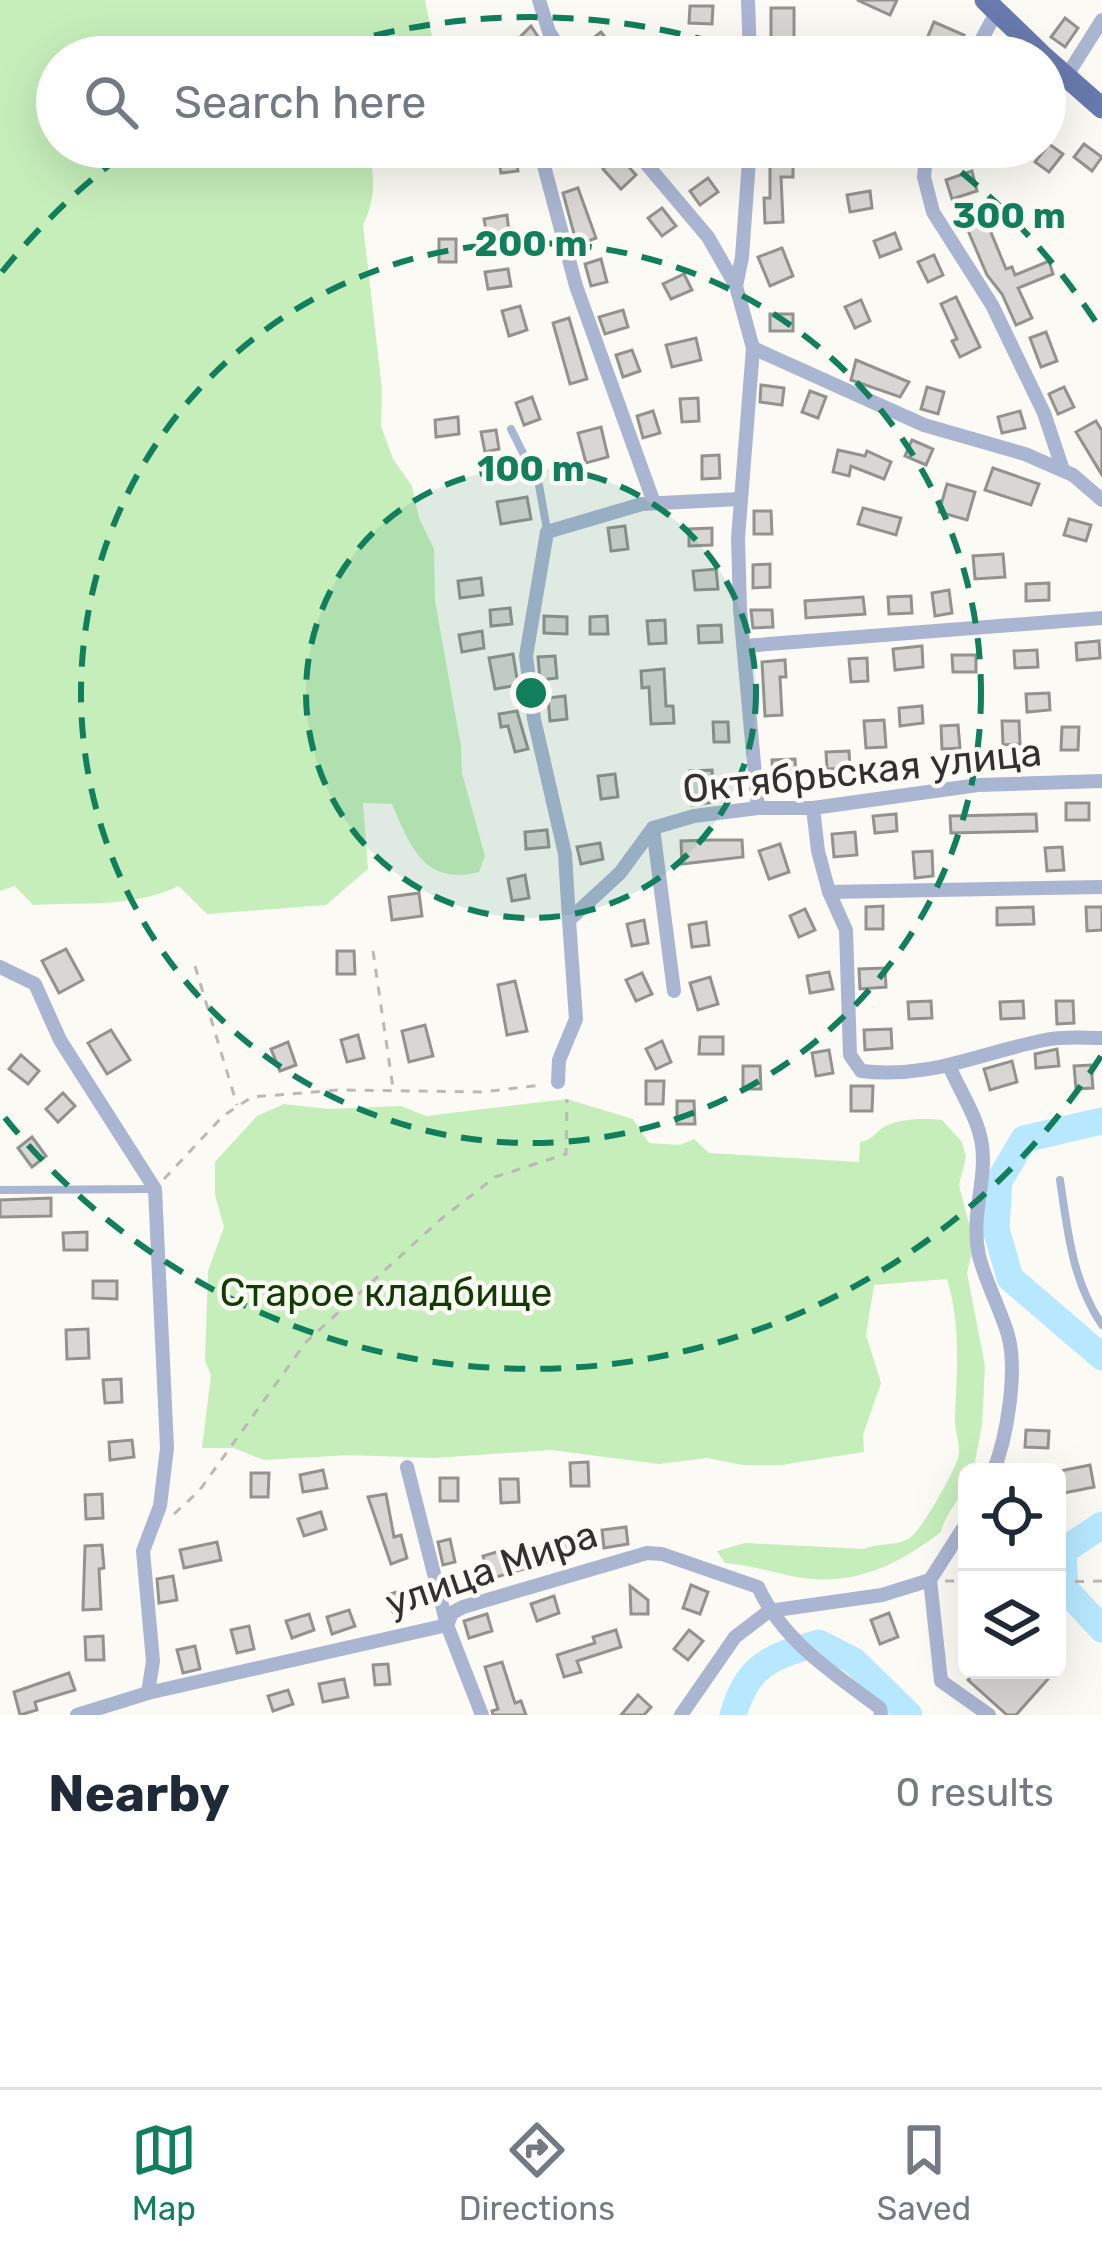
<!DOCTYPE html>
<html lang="en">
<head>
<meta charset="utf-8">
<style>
	:root { --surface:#fff; --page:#f6f6f7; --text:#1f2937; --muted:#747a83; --line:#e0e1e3; --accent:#117f5c }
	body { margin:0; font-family:Rubik,sans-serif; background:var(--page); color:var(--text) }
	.controls { position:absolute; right:36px; bottom:36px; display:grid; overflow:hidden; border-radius:18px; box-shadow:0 12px 48px #0002 }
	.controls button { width:108px; height:108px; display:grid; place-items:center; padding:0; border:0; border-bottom:3px solid var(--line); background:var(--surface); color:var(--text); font:60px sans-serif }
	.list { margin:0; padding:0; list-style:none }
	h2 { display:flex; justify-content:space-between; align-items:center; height:156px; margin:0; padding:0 48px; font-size:51px }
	h2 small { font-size:39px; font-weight:400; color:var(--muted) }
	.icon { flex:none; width:66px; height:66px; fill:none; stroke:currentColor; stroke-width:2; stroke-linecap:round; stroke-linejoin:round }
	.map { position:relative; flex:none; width:1102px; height:1715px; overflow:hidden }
	.search { position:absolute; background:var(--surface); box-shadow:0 12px 48px #0002; left:36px; right:36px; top:36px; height:132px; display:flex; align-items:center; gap:30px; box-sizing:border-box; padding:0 42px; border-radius:66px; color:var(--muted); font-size:45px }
	.sheet { height:372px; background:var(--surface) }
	nav { display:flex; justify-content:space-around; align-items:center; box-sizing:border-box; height:168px; border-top:3px solid var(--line); background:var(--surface); font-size:33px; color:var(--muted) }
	nav a { display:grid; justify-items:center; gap:6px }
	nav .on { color:var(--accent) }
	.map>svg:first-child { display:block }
	.green { fill:#c6eebb }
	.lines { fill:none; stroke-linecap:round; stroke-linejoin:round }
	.river { stroke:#b8e8ff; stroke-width:27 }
	.building { fill:#d9d7d3; stroke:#94928e; stroke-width:3 }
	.path { stroke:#bbb9b5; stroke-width:3; stroke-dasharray:9 9; stroke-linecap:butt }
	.lane { stroke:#aab5d2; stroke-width:8 }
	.street { stroke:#aab5d2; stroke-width:14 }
	.primary { stroke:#687aae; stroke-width:21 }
	.ring { fill:none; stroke:#117f5c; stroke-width:6; stroke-dasharray:21 15 }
	.labels { text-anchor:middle; stroke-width:9; stroke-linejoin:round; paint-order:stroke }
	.street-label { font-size:39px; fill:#32312f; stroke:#fcfaf5 }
	.park-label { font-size:39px; fill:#0f3d00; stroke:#fcfaf5 }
	.centre { fill:#117f5c; stroke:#fcfaf5; stroke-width:6 }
	.ring-label { font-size:36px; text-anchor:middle; font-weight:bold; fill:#117f5c; stroke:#fcfaf5; stroke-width:9; stroke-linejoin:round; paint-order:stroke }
</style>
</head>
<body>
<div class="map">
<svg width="1102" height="1715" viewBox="0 0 1102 1715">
	<rect width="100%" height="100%" fill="#fcfaf5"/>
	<g class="green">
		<path d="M0 0H425L433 42 428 57H57V147H368C375 175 376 199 363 225L382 389 381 426 393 459 412 486 419 518 434 549 435 601 461 746 462 773 485 856 479 872C424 886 410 846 392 804L363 803 368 869 326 905 207 914 179 886C132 908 83 902 33 905L15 886 0 891Z"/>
		<path d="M567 1099 633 1119 649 1143 680 1145 694 1139 709 1153 859 1162 860 1142C874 1139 872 1135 884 1127 899 1118 925 1118 942 1120L962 1142 966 1157 959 1185 974 1244 967 1273 985 1366 982 1425 973 1472H967C967 1496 946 1509 941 1532 895 1567 851 1588 791 1576 768 1571 748 1565 725 1563L717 1551 745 1543 863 1549C877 1543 895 1546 908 1539 920 1534 958 1466 959 1454 960 1442 954 1429 955 1417 957 1369 961 1325 947 1279L874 1285 866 1335 881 1383 863 1435 864 1452 781 1465H743L707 1458 659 1464 551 1450 434 1458 349 1455 264 1460 233 1448H202L211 1375 205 1361 208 1271 224 1227 215 1195V1162L257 1116 284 1104 328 1109 401 1106 426 1116Z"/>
	</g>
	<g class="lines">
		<g class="river">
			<polyline points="1102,1121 1024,1139 999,1181 996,1229 1010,1278 1102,1357"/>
			<polyline points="1102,1525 1063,1551 1065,1589 1102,1629"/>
			<path d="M733 1715C748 1664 770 1657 819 1643L854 1661 909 1715"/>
		</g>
	</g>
	<g class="building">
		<polygon points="857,0 897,0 890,15"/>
		<polygon points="690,6 713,6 712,24 689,23"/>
		<rect x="771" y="8" width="23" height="43"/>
		<polygon points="1065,18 1078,28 1065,47 1051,37"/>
		<polygon points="934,22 964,35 955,57 919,57"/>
		<polygon points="531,26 544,46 534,55 519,38"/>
		<polygon points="601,32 620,57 594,57 585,44"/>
		<polygon points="1049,144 1063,154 1049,172 1035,162"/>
		<polygon points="1084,144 1102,157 1092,171 1074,157"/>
		<polygon points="561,147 596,147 572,163"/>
		<polygon points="514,148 518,171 501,173 497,151"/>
		<polygon points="770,149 780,149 781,160 793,160 793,177 781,177 783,222 765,223 764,198 770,198"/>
		<polygon points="618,155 636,175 621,189 603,169"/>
		<polygon points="972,171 977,191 952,199 946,180"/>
		<polygon points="708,178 718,192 700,205 690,191"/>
		<polygon points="578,188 596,238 577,245 563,193"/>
		<polygon points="870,191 872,208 850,212 847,195"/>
		<polygon points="662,208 676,226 662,236 648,218"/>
		<polygon points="983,213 1006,269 1012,267 1015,275 1049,261 1053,274 1018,288 1032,318 1016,325 1002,294 987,275 963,219"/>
		<polygon points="507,215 509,232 487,236 484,219"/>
		<polygon points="895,233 901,249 880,257 874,241"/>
		<rect x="439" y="239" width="17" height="23"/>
		<polygon points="782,248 793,276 770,286 758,257"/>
		<polygon points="934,255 943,275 928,282 918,262"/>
		<polygon points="601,259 607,282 591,286 585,264"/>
		<polygon points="508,269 511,286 488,289 485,272"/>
		<polygon points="684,274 692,290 671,299 663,284"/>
		<polygon points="956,297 980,347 960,357 952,341 957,339 941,304"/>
		<polygon points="861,300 870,321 855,328 845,307"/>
		<polygon points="520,306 527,330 509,336 502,311"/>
		<polygon points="623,310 628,327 605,334 599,317"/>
		<rect x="770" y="314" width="23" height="17"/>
		<polygon points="569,318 587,379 570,384 553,323"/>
		<polygon points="1046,332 1057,361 1041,367 1030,338"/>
		<polygon points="696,338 701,360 672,367 666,345"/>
		<polygon points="632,350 640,371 623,377 616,355"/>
		<polygon points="856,360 909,382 900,397 851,380"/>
		<polygon points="761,385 784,388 782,405 760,402"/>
		<polygon points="927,387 944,392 938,414 921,409"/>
		<polygon points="1064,387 1074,407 1058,414 1049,394"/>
		<polygon points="810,391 826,397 818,418 802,412"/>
		<polygon points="532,397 540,419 524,425 516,403"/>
		<polygon points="698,398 699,421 682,422 680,399"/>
		<polygon points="653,411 660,433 643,438 637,416"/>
		<polygon points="1020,411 1025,428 1002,433 998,417"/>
		<polygon points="458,417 459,434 436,437 435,420"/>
		<polygon points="1096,421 1102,431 1102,475 1076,432"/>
		<polygon points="601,427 608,457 586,463 578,433"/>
		<polygon points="496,430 499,449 485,452 481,432"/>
		<polygon points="912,440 933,449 926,465 905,456"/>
		<polygon points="838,450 865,456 867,451 891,462 884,479 851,466 849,476 833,472"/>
		<polygon points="719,455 720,478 702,479 702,456"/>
		<polygon points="496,458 500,478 485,480 482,461"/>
		<polygon points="993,468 1039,484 1031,505 985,490"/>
		<polygon points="947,484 975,492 967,520 939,512"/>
		<polygon points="527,497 531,519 501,524 497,502"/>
		<polygon points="863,508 901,518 896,535 858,524"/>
		<polygon points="754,511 771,511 772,534 754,534"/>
		<polygon points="1069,519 1091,525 1086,541 1064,535"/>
		<polygon points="625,526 628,549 611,551 608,528"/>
		<polygon points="712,528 712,545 689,546 689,529"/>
		<polygon points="1003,554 1005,577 975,579 973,556"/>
		<polygon points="770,564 770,587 753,588 753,565"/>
		<polygon points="716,569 718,589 695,590 693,571"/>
		<polygon points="481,578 483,595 460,598 458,581"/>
		<polygon points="1049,583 1049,600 1026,601 1026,584"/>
		<polygon points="949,590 952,613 935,616 932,593"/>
		<polygon points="911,596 912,613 889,614 888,597"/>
		<polygon points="863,597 865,614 806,618 805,601"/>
		<polygon points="510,608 512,624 491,626 490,610"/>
		<polygon points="751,610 772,610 773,627 753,628"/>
		<polygon points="544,616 567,617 567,634 544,633"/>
		<polygon points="607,616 608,634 590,634 590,617"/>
		<polygon points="665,620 666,643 649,644 647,621"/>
		<polygon points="721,625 722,642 699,643 698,626"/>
		<polygon points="482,631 484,648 462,652 459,635"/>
		<polygon points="1099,641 1100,658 1077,660 1076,643"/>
		<polygon points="922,646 923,667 895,670 893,649"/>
		<polygon points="1037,650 1038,667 1015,668 1014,651"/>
		<polygon points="513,654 518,685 495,689 489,658"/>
		<polygon points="952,655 976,655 976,672 953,672"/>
		<polygon points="555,656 557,678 540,680 538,657"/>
		<polygon points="867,658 868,681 851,682 849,659"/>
		<polygon points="785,660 786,677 780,677 782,715 765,716 762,662"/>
		<polygon points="664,669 666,706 673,706 674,723 651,724 649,687 642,688 641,671"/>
		<polygon points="1049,693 1050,710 1027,712 1026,694"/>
		<polygon points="565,696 567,719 550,721 548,698"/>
		<polygon points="922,706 923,723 900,726 899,708"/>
		<polygon points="517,711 528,749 515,752 508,726 501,727 499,714"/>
		<polygon points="884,720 886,747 866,748 864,721"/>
		<polygon points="1002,721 1019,721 1020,744 1003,745"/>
		<polygon points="713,722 728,722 729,742 714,742"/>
		<polygon points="958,725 960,748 942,749 941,726"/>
		<polygon points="1062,727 1079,727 1078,750 1061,750"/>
		<polygon points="849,751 850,768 827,769 826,752"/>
		<polygon points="795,759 796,776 773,778 772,760"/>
		<polygon points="712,770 714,802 692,805 690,771"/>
		<polygon points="615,774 618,797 601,799 598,776"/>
		<rect x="1066" y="803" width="23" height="17"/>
		<polygon points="896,814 897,831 875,833 873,816"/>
		<polygon points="1036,814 1037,831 951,833 950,816"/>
		<polygon points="547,830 549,847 526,849 525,832"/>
		<polygon points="855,832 857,855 834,857 832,834"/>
		<polygon points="712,840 742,840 743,857 682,864 681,841"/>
		<polygon points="600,843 603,859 581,864 577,847"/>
		<polygon points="780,844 789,872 769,879 759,851"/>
		<polygon points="1062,847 1064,870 1047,871 1045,848"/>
		<polygon points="932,851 933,876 915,878 913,852"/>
		<polygon points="525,875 529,898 512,901 508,879"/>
		<polygon points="419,893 422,916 392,920 389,897"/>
		<polygon points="883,906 883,929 866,929 866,907"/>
		<polygon points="1033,907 1034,924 997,925 997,908"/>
		<polygon points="1086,907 1102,907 1102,930 1087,931"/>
		<polygon points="805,909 815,930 799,937 790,916"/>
		<polygon points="644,920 648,943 632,946 627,924"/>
		<polygon points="706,922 709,945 692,947 689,925"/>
		<polygon points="66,949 83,980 59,993 42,961"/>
		<polygon points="337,951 354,951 355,974 337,974"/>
		<polygon points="885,968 886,987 860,989 859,969"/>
		<polygon points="829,972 833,989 810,993 807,976"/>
		<polygon points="642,973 652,994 636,1001 626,980"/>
		<polygon points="710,977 718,1004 698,1010 690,983"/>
		<polygon points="515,981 527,1031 507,1035 498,985"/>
		<polygon points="931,1001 932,1018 909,1019 908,1002"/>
		<polygon points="1023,1001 1024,1018 1001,1019 1000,1002"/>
		<polygon points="1056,1001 1073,1001 1074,1023 1057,1024"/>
		<polygon points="425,1025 433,1056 409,1062 402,1031"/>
		<polygon points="891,1029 892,1048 865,1050 864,1030"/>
		<polygon points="111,1030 130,1060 107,1074 88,1043"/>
		<polygon points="358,1035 364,1058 347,1062 341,1040"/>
		<polygon points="700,1037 723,1037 723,1054 699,1054"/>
		<polygon points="662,1041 671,1062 656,1069 646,1049"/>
		<polygon points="288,1042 296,1065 280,1071 271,1049"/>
		<polygon points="1057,1049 1059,1066 1036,1068 1035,1054"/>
		<polygon points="829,1050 833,1073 816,1076 812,1053"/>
		<polygon points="21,1055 39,1071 28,1084 9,1069"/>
		<polygon points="1012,1061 1017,1082 990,1090 984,1069"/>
		<polygon points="1091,1065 1093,1088 1076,1089 1074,1066"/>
		<polygon points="743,1066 760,1066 761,1089 743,1089"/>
		<polygon points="646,1081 664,1081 663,1104 646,1104"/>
		<polygon points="851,1086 873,1086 872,1111 851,1111"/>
		<polygon points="63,1093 75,1106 58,1122 46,1109"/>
		<polygon points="677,1101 694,1101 695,1124 677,1124"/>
		<polygon points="32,1137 46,1156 32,1167 18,1148"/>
		<polygon points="51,1198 51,1216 0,1217 0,1200"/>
		<polygon points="87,1232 87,1250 64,1250 63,1233"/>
		<polygon points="93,1281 117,1281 117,1299 93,1298"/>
		<polygon points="88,1329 89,1358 67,1359 66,1330"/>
		<polygon points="121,1379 122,1402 105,1403 103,1380"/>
		<polygon points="1026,1430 1049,1431 1048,1448 1025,1447"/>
		<polygon points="132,1440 134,1457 110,1460 109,1442"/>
		<polygon points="588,1462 589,1486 571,1486 570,1463"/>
		<polygon points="1090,1465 1094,1487 1064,1493 1060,1471"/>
		<polygon points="323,1470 327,1488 303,1492 300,1475"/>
		<polygon points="251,1473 269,1473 268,1497 251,1497"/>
		<rect x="440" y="1478" width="18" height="23"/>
		<polygon points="500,1479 518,1479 519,1502 501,1503"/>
		<polygon points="102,1494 103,1518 86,1519 85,1495"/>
		<polygon points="386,1494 394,1537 401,1535 407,1558 391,1564 368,1497"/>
		<polygon points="321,1512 326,1529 304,1536 298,1519"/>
		<polygon points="626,1527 628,1544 604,1548 602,1530"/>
		<polygon points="450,1539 455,1562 443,1565 438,1542"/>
		<polygon points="570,1539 573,1554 490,1579 483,1556 500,1551 502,1557"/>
		<polygon points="217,1542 221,1560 184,1568 180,1550"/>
		<polygon points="102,1545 104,1568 99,1569 101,1609 83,1610 85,1546"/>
		<polygon points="173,1576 177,1600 159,1603 157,1579"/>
		<polygon points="691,1585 708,1592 700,1614 683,1608"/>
		<polygon points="630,1586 648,1600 648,1614 631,1614"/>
		<polygon points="410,1588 415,1605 393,1612 387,1595"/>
		<polygon points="554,1596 559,1613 537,1621 531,1604"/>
		<polygon points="349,1610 355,1626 332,1634 327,1617"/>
		<polygon points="889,1613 898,1637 880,1644 871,1620"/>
		<polygon points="309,1614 314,1630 292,1638 286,1621"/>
		<polygon points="487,1614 492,1631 469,1638 464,1621"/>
		<polygon points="249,1626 254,1649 237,1653 231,1630"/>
		<polygon points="616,1630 621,1647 577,1661 581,1672 564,1677 557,1655 595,1643 593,1637"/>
		<polygon points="689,1630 703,1641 688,1660 674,1649"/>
		<polygon points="103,1636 104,1660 86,1660 85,1637"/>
		<polygon points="195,1646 200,1669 183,1673 177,1650"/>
		<polygon points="502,1662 515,1703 521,1701 526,1715 493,1715 492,1711 498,1709 485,1667"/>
		<polygon points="388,1664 390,1684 375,1685 373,1665"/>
		<polygon points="977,1670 1056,1670 1016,1715 1007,1715 968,1680"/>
		<polygon points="69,1673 75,1690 35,1702 37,1710 20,1715 14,1692"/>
		<polygon points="344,1679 348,1697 323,1702 319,1684"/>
		<polygon points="288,1690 293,1704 273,1711 268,1696"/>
		<polygon points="638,1695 651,1707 644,1715 621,1715"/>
	</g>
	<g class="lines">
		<g class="path">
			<polyline points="373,951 393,1088"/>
			<polyline points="195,966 237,1105"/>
			<polyline points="164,1179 223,1116 252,1097 338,1090 483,1092 541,1085"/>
			<polyline points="174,1514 199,1491 306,1342 441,1219 495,1177 566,1154 567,1099"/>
			<polyline points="945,1581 967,1581"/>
			<polyline points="1057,1582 1102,1581"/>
		</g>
		<g class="lane">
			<polyline points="511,429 539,485 547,530"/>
			<path d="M1060 1180C1068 1233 1072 1280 1102 1325"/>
			<polyline points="0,1190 154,1189"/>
		</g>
		<g class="street">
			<polyline points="539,0 549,32 565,57"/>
			<polyline points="748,0 750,57"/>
			<polyline points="972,57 996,13"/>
			<polyline points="1066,77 1102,20"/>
			<polyline points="539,147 576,286 654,503"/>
			<polyline points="632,147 708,237 736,286"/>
			<polyline points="750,147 742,257 736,286 753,348 738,538 740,609 758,808"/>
			<polyline points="927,147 924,177 933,212 992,305 1044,413 1063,470"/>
			<polyline points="753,348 924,425 1025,454 1073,475 1102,500"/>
			<polyline points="744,646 1102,618"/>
			<path d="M813 808 818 851 829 892 846 930 850 1055 861 1071C933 1079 978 1053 1045 1040 1063 1036 1084 1038 1102 1038"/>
			<polyline points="653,828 674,991"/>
			<polyline points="829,892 1102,887"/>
			<polyline points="569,920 565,854 534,719 526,656 547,532 642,504 740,499"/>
			<polyline points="0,967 35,984 60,1040 155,1189 167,1448 160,1506 143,1551 153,1661 148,1693"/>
			<path d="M950 1068C961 1093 978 1118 982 1145 987 1183 970 1214 979 1256 986 1283 1000 1308 1008 1335 1018 1371 1007 1438 993 1472"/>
			<polyline points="558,1082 559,1060 576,1019 569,920 620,873 653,828 694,816 758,808 813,808 978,785 1102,781"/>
			<polyline points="407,1467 447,1625 482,1715"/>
			<polyline points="967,1522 930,1580 941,1681 989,1715"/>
			<path d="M77 1715 148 1693 447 1625 452 1613 463 1607 647 1553 662 1554 758 1587C783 1641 833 1673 880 1708L881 1715"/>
			<polyline points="681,1715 735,1637 769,1611 882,1595 930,1580"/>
		</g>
		<g class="primary">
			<polyline points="985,0 1044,57"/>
			<polyline points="1045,58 1102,108"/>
		</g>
	</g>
	<circle cx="531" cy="693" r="225" fill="#117f5c" fill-opacity=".12"/>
	<g class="ring">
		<circle cx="531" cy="693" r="225"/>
		<circle cx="531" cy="693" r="450"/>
		<path d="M1101 1056A676 676 0 0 1 2 1114M2 272A676 676 0 0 1 129 150M305 56A676 676 0 0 1 757 56M933 150A676 676 0 0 1 1101 330"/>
	</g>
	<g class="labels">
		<g class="street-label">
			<text transform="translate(862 770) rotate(-6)" y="14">Октябрьская улица</text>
			<text transform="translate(491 1568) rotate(-19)" y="14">улица Мира</text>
		</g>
		<g class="park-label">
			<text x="386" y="1306">Старое кладбище</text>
		</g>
	</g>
	<circle cx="531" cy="693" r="18" class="centre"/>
	<g class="ring-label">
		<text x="1009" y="228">300 m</text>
		<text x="531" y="256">200 m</text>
		<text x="531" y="481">100 m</text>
	</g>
</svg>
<div class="controls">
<button><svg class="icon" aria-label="locate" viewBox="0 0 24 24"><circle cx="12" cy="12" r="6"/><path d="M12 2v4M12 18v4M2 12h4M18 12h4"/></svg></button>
<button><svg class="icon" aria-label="layers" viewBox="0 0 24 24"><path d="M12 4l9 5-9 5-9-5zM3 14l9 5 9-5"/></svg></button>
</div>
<div class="search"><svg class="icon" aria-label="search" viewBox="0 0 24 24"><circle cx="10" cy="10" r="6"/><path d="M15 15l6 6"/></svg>Search here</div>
</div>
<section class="sheet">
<h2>Nearby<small>0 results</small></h2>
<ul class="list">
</ul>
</section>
<nav>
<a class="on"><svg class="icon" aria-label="map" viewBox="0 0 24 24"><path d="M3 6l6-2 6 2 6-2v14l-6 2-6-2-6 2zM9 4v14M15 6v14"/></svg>Map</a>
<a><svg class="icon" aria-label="directions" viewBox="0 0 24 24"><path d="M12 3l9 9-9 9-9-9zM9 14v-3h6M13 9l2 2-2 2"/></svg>Directions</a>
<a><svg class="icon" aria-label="saved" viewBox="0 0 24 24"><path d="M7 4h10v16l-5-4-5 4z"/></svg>Saved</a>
</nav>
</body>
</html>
